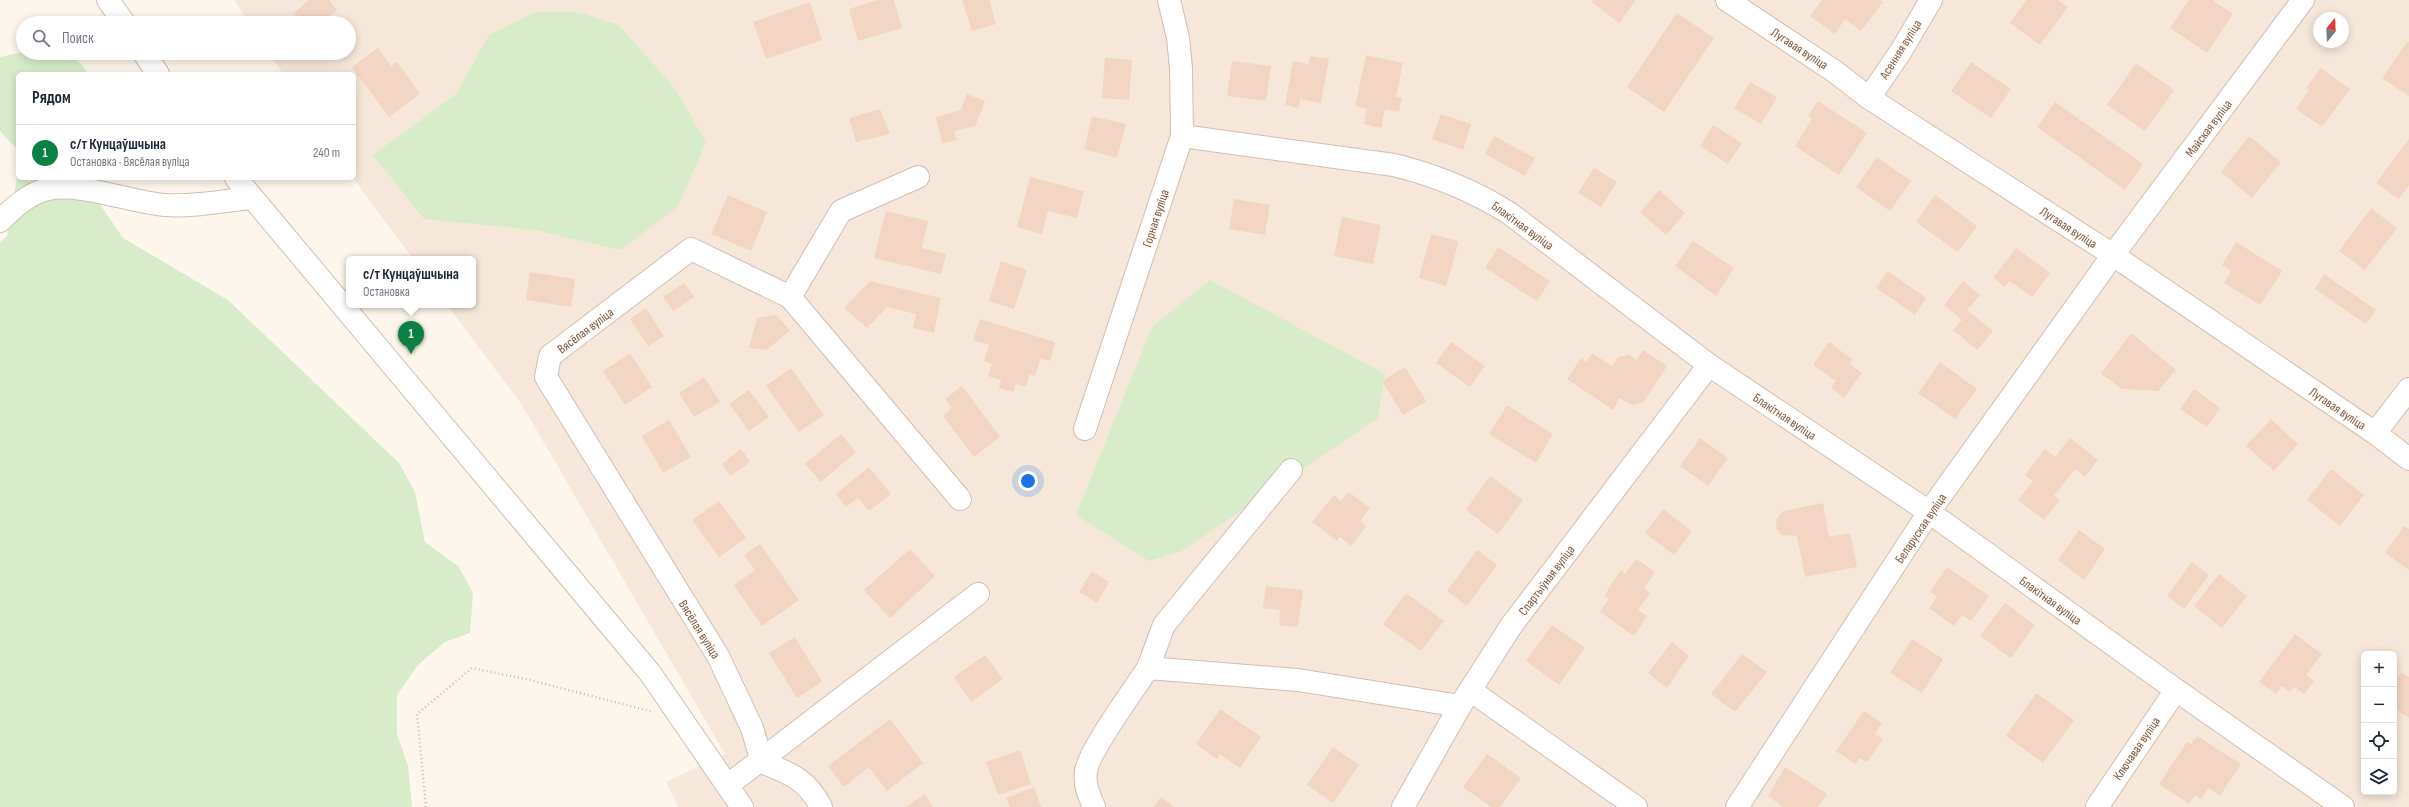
<!DOCTYPE html>
<html lang="ru">
<head>
<meta charset="utf-8">
<style>
	:root { --surface:#fff; --page:#f2f2f3; --text:#1f2937; --muted:#747a83; --line:#e0e1e3; --accent:#0b8043 }
	body { margin:0; font-family:"Sofia Sans Condensed",sans-serif; background:var(--page); color:var(--text) }
	.controls { position:absolute; right:12px; bottom:12px; display:grid; overflow:hidden; border-radius:6px; box-shadow:0 2px 10px #0003 }
	.controls button { width:36px; height:36px; display:grid; place-items:center; padding:0; border:0; border-bottom:1px solid var(--line); background:var(--surface); color:var(--text); font:20px sans-serif }
	.compass { position:absolute; left:2313px; top:12px; width:36px; height:36px; border-radius:50%; background:var(--surface); box-shadow:0 2px 10px #0003; rotate:18deg }
	.you { position:absolute; left:1028px; top:481px; width:14px; height:14px; margin:-10px; border:3px solid #fff; border-radius:50%; background:#1a73e8; box-shadow:0 0 0 6px #1a73e833 }
	.badge { display:grid; place-items:center; width:26px; height:26px; border-radius:50%; background:var(--accent); color:#fff; font-size:13px; font-weight:700 }
	.pin { position:absolute; translate:-50% -33px; filter:drop-shadow(0 1px 2px #0008) }
	.pin::after { content:''; position:absolute; top:21px; width:14px; height:12px; background:inherit; clip-path:polygon(0 0,100% 0,50% 100%) }
	.popup { position:absolute; left:346px; top:256px; width:130px; height:52px; box-sizing:border-box; display:grid; place-content:center; border-radius:6px; background:var(--surface); filter:drop-shadow(0 1px 3px #0005); font-size:13px; white-space:nowrap; color:var(--muted) }
	.popup b { font-size:15px; color:var(--text) }
	.popup::after { content:''; position:absolute; left:50%; top:100%; margin-left:-8px; border:8px solid transparent; border-top-color:var(--surface) }
	.list { margin:0; padding:0; list-style:none }
	h2 { display:flex; justify-content:space-between; align-items:center; height:52px; margin:0; padding:0 16px; font-size:17px }
	h2 small { font-size:13px; font-weight:400; color:var(--muted) }
	.list li { display:grid; grid-template-columns:26px 1fr auto; gap:12px; align-items:center; box-sizing:border-box; height:56px; padding:0 16px; border-top:1px solid var(--line) }
	.list b { display:block; font-size:15px; white-space:nowrap }
	.list p { margin:0; font-size:13px; white-space:nowrap; color:var(--muted) }
	.list em { font-size:13px; font-style:normal; color:var(--muted) }
	.icon { flex:none; width:22px; height:22px; fill:none; stroke:currentColor; stroke-width:2; stroke-linecap:round; stroke-linejoin:round }
	.map { position:relative; flex:none; width:2409px; height:807px; overflow:hidden }
	.search { position:absolute; background:var(--surface); box-shadow:0 2px 10px #0003; left:16px; top:16px; width:340px; height:44px; display:flex; align-items:center; gap:10px; box-sizing:border-box; padding:0 14px; border-radius:22px; color:var(--muted); font-size:15px }
	.panel { position:absolute; background:var(--surface); box-shadow:0 2px 10px #0003; left:16px; top:72px; width:340px; height:108px; border-radius:6px }
	.map>svg:first-child { display:block }
	.residential { fill:#f5e8da; fill-rule:evenodd }
	.green { fill:#d8ecc9 }
	.building { fill:#f3d5c3 }
	.lines { fill:none; stroke-linecap:round; stroke-linejoin:round }
	.minor-casing { stroke:#d1beb0; stroke-width:24 }
	.path { stroke:#d9b8a5; stroke-width:2.5; stroke-dasharray:1 3; stroke-linecap:butt }
	.minor { stroke:#fff; stroke-width:22 }
	.labels { text-anchor:middle; stroke-width:3; stroke-linejoin:round; paint-order:stroke }
	.street-label { font-size:13px; fill:#7a5c4d; stroke:#fffaf3 }
</style>
</head>
<body>
<div class="map">
<svg width="2409" height="807" viewBox="0 0 2409 807">
	<rect width="100%" height="100%" fill="#fdf6ec"/>
	<path class="residential" d="M234 0H2409V807H678L666 782 725 754 522 405 447 305H473V259H413L353 178 354 74H283L269 53H349V23H249ZM2319 18H2343V42H2319ZM2364 654H2394V792H2364Z"/>
	<g class="green">
		<polygon points="535,12 578,12 619,25 676,90 706,142 678,207 620,250 535,230 424,219 373,155 456,94 489,35"/>
		<path d="M23 52C36 61 68 40 88 74H18V150L0 131V57Z"/>
		<polygon points="18,172 18,178 82,178 123,238 228,300 399,463 415,492 425,542 459,567 473,593 470,633 445,642 418,665 397,695 397,734 408,766 412,807 0,807 0,242 7,236"/>
		<polygon points="1210,280 1385,374 1378,418 1182,551 1149,561 1076,515 1152,327"/>
	</g>
	<g class="building">
		<polygon points="309,0 329,0 337,10 327,18 331,23 302,23 294,13"/>
		<polygon points="878,0 894,0 902,28 858,41 849,9"/>
		<polygon points="962,0 989,0 996,24 972,31"/>
		<polygon points="1593,0 1636,0 1619,23 1592,2"/>
		<polygon points="1822,0 1880,0 1883,2 1861,31 1845,19 1835,34 1810,16"/>
		<polygon points="2026,0 2058,0 2068,7 2040,45 2010,23"/>
		<polygon points="2189,0 2213,0 2233,14 2207,53 2170,28"/>
		<polygon points="810,2 822,40 766,59 753,22"/>
		<polygon points="1677,13 1714,38 1664,112 1627,87"/>
		<polygon points="2408,41 2409,42 2409,96 2382,78"/>
		<polygon points="378,48 391,66 397,62 420,94 389,117 352,67"/>
		<polygon points="1366,55 1403,63 1396,97 1402,98 1399,112 1385,109 1381,128 1364,124 1367,109 1355,106"/>
		<polygon points="1310,56 1329,59 1321,103 1300,99 1299,108 1285,105 1293,61 1308,64"/>
		<polygon points="1105,58 1132,60 1129,100 1102,98"/>
		<polygon points="1232,61 1271,66 1266,101 1227,96"/>
		<polygon points="1971,62 2011,89 1991,118 1951,91"/>
		<polygon points="2136,63 2174,90 2145,131 2107,105"/>
		<polygon points="2321,68 2350,89 2322,127 2296,109 2309,90 2306,88"/>
		<polygon points="1750,82 1777,97 1761,124 1734,108"/>
		<polygon points="967,94 985,101 975,126 954,131 957,140 942,143 936,117 961,110"/>
		<polygon points="1818,101 1867,133 1839,175 1795,146 1812,119 1808,116"/>
		<polygon points="2055,102 2143,164 2125,190 2037,127"/>
		<polygon points="880,109 890,134 856,142 849,118"/>
		<polygon points="1441,114 1471,124 1463,150 1432,139"/>
		<polygon points="1092,116 1126,124 1117,158 1084,149"/>
		<polygon points="1713,125 1742,143 1728,164 1700,146"/>
		<polygon points="1494,136 1535,158 1525,176 1485,154"/>
		<polygon points="2249,136 2281,162 2252,198 2221,172"/>
		<polygon points="2409,139 2409,185 2399,199 2376,183"/>
		<polygon points="1877,157 1911,181 1890,211 1856,187"/>
		<polygon points="1594,168 1617,182 1601,207 1578,193"/>
		<polygon points="1030,177 1084,191 1077,218 1048,211 1042,234 1017,227"/>
		<polygon points="1659,190 1685,213 1666,235 1640,212"/>
		<polygon points="728,195 767,212 751,251 711,234"/>
		<polygon points="1935,195 1977,226 1958,252 1916,222"/>
		<polygon points="1234,199 1270,205 1265,235 1229,229"/>
		<polygon points="2371,208 2397,228 2365,270 2339,251"/>
		<polygon points="886,211 928,221 922,248 946,254 941,274 874,258"/>
		<polygon points="1342,217 1381,225 1373,264 1334,256"/>
		<polygon points="1431,234 1459,241 1446,286 1419,278"/>
		<polygon points="1693,241 1734,268 1716,296 1675,266"/>
		<polygon points="2236,242 2282,271 2260,305 2224,283 2231,271 2222,265"/>
		<polygon points="1498,247 1550,281 1537,301 1485,268"/>
		<polygon points="2016,248 2050,273 2032,297 2009,281 2005,287 1993,278"/>
		<polygon points="1001,261 1027,270 1014,309 989,301"/>
		<polygon points="1888,271 1926,298 1915,315 1876,288"/>
		<polygon points="530,272 575,279 571,307 526,300"/>
		<polygon points="2324,274 2376,310 2366,324 2315,289"/>
		<polygon points="870,281 941,298 934,333 913,328 916,314 887,307 867,328 844,308"/>
		<polygon points="1963,281 1980,295 1967,310 1993,331 1977,350 1953,330 1962,320 1944,305"/>
		<polygon points="684,283 694,297 673,311 663,297"/>
		<polygon points="646,308 664,336 648,346 630,319"/>
		<polygon points="776,315 790,330 767,350 749,348 757,318"/>
		<polygon points="980,319 1055,342 1050,361 1041,358 1035,376 1030,374 1026,387 1016,384 1013,392 999,388 1001,380 988,376 992,364 984,361 989,345 973,340"/>
		<polygon points="2131,333 2176,370 2158,391 2122,389 2101,374"/>
		<polygon points="1451,342 1485,366 1470,387 1436,363"/>
		<polygon points="1829,342 1853,360 1850,364 1862,373 1844,398 1831,388 1836,381 1813,365"/>
		<polygon points="1643,350 1667,366 1643,403 1631,405 1620,398 1613,410 1567,379 1581,358 1586,362 1592,353 1612,366 1618,357 1629,355 1636,360"/>
		<polygon points="630,353 652,387 625,405 603,371"/>
		<polygon points="1940,362 1977,389 1955,419 1918,393"/>
		<polygon points="1405,367 1426,401 1403,415 1382,381"/>
		<polygon points="791,368 824,415 799,432 766,386"/>
		<polygon points="704,377 720,402 694,417 679,393"/>
		<polygon points="962,386 1000,437 974,457 943,416 952,408 945,399"/>
		<polygon points="2194,389 2220,408 2207,427 2180,409"/>
		<polygon points="749,390 769,417 749,431 729,404"/>
		<polygon points="1507,405 1553,434 1536,463 1489,434"/>
		<polygon points="2271,419 2298,444 2274,471 2246,446"/>
		<polygon points="669,420 691,457 663,473 642,436"/>
		<polygon points="841,434 856,452 821,482 805,464"/>
		<polygon points="1700,438 1728,458 1708,486 1680,466"/>
		<polygon points="2070,438 2098,460 2085,477 2075,469 2054,496 2060,500 2044,520 2018,500 2033,481 2025,475 2045,449 2055,457"/>
		<polygon points="741,449 750,462 730,476 722,464"/>
		<polygon points="869,467 891,494 869,511 858,498 846,507 836,494"/>
		<polygon points="2331,469 2364,495 2340,526 2307,500"/>
		<polygon points="1490,476 1523,500 1498,534 1466,510"/>
		<polygon points="1349,492 1370,508 1360,521 1366,526 1351,546 1340,537 1337,541 1312,522 1334,495 1341,501"/>
		<polygon points="719,501 746,538 719,557 692,520"/>
		<polygon points="1823,503 1829,537 1850,533 1857,567 1805,577 1797,536 1781,535 1776,528 1777,518 1783,511"/>
		<polygon points="1663,509 1692,531 1674,555 1645,533"/>
		<polygon points="2404,526 2409,529 2409,570 2385,553"/>
		<polygon points="2079,530 2105,549 2084,580 2058,560"/>
		<polygon points="760,544 799,600 762,626 734,585 755,570 744,555"/>
		<polygon points="910,549 935,576 890,618 864,590"/>
		<polygon points="1477,550 1497,565 1467,606 1447,591"/>
		<polygon points="1636,559 1655,572 1644,588 1650,593 1638,610 1647,616 1634,636 1600,612 1609,599 1604,596 1621,570 1625,574"/>
		<polygon points="2192,562 2209,575 2184,609 2167,596"/>
		<polygon points="1947,567 1989,596 1971,621 1962,615 1954,626 1929,608 1937,597 1930,592"/>
		<polygon points="1092,571 1109,582 1097,603 1079,592"/>
		<polygon points="2219,574 2247,596 2222,628 2194,606"/>
		<polygon points="1266,586 1303,590 1298,627 1279,625 1280,610 1263,608"/>
		<polygon points="1406,593 1444,621 1421,651 1383,624"/>
		<polygon points="2005,603 2035,625 2011,658 1980,636"/>
		<polygon points="1552,625 1585,648 1559,685 1526,661"/>
		<polygon points="2295,634 2322,654 2306,675 2314,681 2304,694 2294,687 2290,692 2282,686 2276,694 2259,682"/>
		<polygon points="795,637 822,682 797,698 769,653"/>
		<polygon points="1912,639 1943,659 1922,693 1890,673"/>
		<polygon points="1672,642 1689,656 1667,688 1648,673"/>
		<polygon points="1742,654 1767,672 1735,712 1711,694"/>
		<polygon points="985,655 1003,679 971,702 954,677"/>
		<polygon points="2401,672 2409,677 2409,718 2394,708 2394,683"/>
		<polygon points="2036,693 2074,720 2043,763 2006,736"/>
		<polygon points="1220,709 1261,737 1240,768 1220,754 1217,759 1196,744"/>
		<polygon points="1864,711 1882,723 1875,734 1883,739 1867,762 1860,758 1855,764 1836,751"/>
		<polygon points="890,719 923,763 887,791 869,767 844,787 828,766"/>
		<polygon points="2197,736 2241,764 2220,796 2209,788 2201,799 2195,795 2189,804 2159,784 2187,742 2191,744"/>
		<polygon points="1333,747 1359,765 1333,803 1307,785"/>
		<polygon points="1020,750 1031,784 998,795 986,762"/>
		<polygon points="1487,754 1521,778 1500,807 1491,807 1463,787"/>
		<polygon points="1785,767 1827,794 1818,807 1783,807 1768,796"/>
		<polygon points="1034,787 1041,807 1010,807 1006,798"/>
		<polygon points="925,794 933,807 906,807"/>
		<polygon points="1161,797 1174,807 1153,807"/>
	</g>
	<g class="lines">
		<defs>
			<g id="minor">
				<polyline points="108,0 124,23"/>
				<polyline points="1727,0 1834,71 1869,98 2113,255 2375,433 2409,459"/>
				<polyline points="144,53 158,74"/>
				<polyline points="1869,98 1901,51 1931,0"/>
				<path d="M1182 136 1394 165C1435 175 1472 190 1509 213L1709 365 1929 512 2176 690 2343 807"/>
				<polyline points="236,178 650,673 742,807"/>
				<path d="M0 221C13 208 29 193 48 189 80 182 130 202 165 205 194 207 222 201 250 198"/>
				<polyline points="790,297 841,211 918,177"/>
				<polyline points="1085,429 1182,136 1181,68 1178,38 1169,0"/>
				<polyline points="2375,433 2409,389"/>
				<polyline points="1148,668 1164,625 1291,470"/>
				<polyline points="1470,690 1636,807"/>
				<polyline points="728,785 978,594"/>
				<path d="M821 807C807 779 789 773 762 762L752 728 718 656 546 377 550 356 691 249 790 297 960 499"/>
				<path d="M1094 807C1089 795 1084 785 1086 771 1089 750 1134 690 1148 668L1298 680 1460 706"/>
				<polyline points="1403,807 1460,706 1511,626 1709,365"/>
				<polyline points="1737,807 1929,512 2113,255 2303,0"/>
				<polyline points="2097,807 2176,690"/>
			</g>
		</defs>
		<use href="#minor" class="minor-casing"/>
		<polyline class="path" points="426,807 417,714 472,668 530,680 653,712"/>
		<use href="#minor" class="minor"/>
	</g>
	<g class="labels">
		<g class="street-label">
			<text transform="translate(1800 48) rotate(33)" y="5">Лугавая вуліца</text>
			<text transform="translate(1900 49) rotate(-58)" y="5">Асенняя вуліца</text>
			<text transform="translate(2208 128) rotate(-53)" y="5">Майская вуліца</text>
			<text transform="translate(1155 218) rotate(-72)" y="5">Горная вуліца</text>
			<text transform="translate(1523 225) rotate(36)" y="5">Блакітная вуліца</text>
			<text transform="translate(2069 227) rotate(33)" y="5">Лугавая вуліца</text>
			<text transform="translate(585 330) rotate(-37)" y="5">Вясёлая вуліца</text>
			<text transform="translate(2338 408) rotate(34)" y="5">Лугавая вуліца</text>
			<text transform="translate(1785 416) rotate(34)" y="5">Блакітная вуліца</text>
			<text transform="translate(1920 528) rotate(-56)" y="5">Беларуская вуліца</text>
			<text transform="translate(1546 580) rotate(-53)" y="5">Спартыўная вуліца</text>
			<text transform="translate(2051 600) rotate(36)" y="5">Блакітная вуліца</text>
			<text transform="translate(700 629) rotate(58)" y="5">Вясёлая вуліца</text>
			<text transform="translate(2136 748) rotate(-56)" y="5">Ключавая вуліца</text>
		</g>
	</g>
</svg>
<div class="controls">
<button>+</button>
<button>−</button>
<button><svg class="icon" aria-label="locate" viewBox="0 0 24 24"><circle cx="12" cy="12" r="6"/><path d="M12 2v4M12 18v4M2 12h4M18 12h4"/></svg></button>
<button><svg class="icon" aria-label="layers" viewBox="0 0 24 24"><path d="M12 4l9 5-9 5-9-5zM3 14l9 5 9-5"/></svg></button>
</div>
<svg class="compass" viewBox="-18 -18 36 36"><path d="M0-13l5 13h-10z" fill="#e53935"/><path d="M0 13l5-13h-10z" fill="#747a83"/></svg>
<div class="you"></div>
<div class="pin badge" style="left:411px;top:354px">1</div>
<div class="popup"><b>с/т Кунцаўшчына</b>Остановка</div>
<div class="search"><svg class="icon" aria-label="search" viewBox="0 0 24 24"><circle cx="10" cy="10" r="6"/><path d="M15 15l6 6"/></svg>Поиск</div>
<section class="panel">
<h2>Рядом<small></small></h2>
<ul class="list">
<li><span class="badge">1</span><div><b>с/т Кунцаўшчына</b><p>Остановка · Вясёлая вуліца</p></div><em>240 m</em></li>
</ul>
</section>
</div>
</body>
</html>
